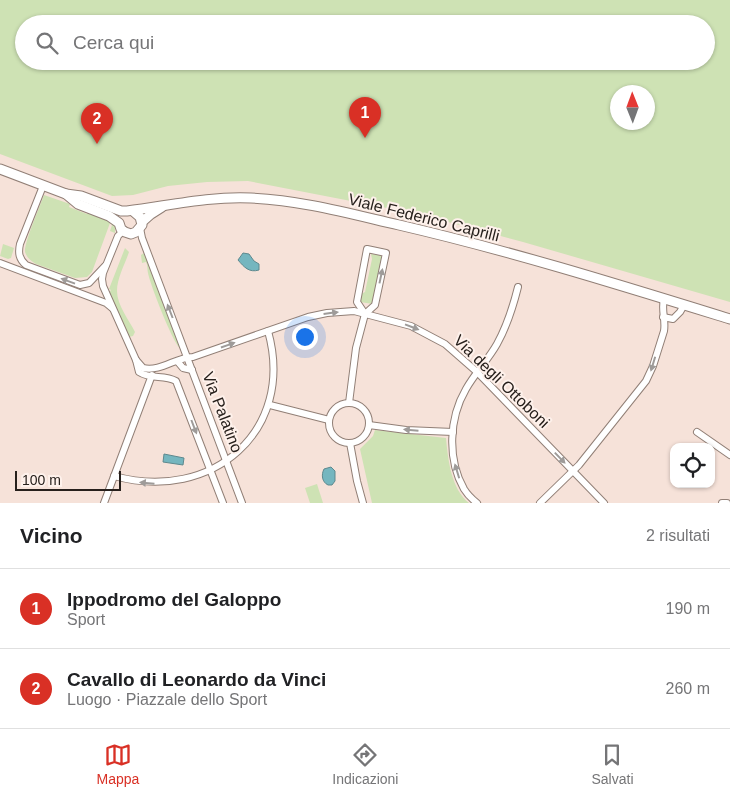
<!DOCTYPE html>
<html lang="it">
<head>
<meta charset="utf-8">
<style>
	:root { --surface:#fff; --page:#f6f6f6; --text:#202124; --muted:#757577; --line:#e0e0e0; --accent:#d93025 }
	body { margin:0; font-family:Helvetica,sans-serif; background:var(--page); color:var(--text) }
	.controls { position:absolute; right:15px; bottom:15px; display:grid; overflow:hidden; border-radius:10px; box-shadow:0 1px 4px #0004 }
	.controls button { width:45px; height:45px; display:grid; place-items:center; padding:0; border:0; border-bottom:1px solid var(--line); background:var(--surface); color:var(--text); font:25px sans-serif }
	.compass { position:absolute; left:610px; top:85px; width:45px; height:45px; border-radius:50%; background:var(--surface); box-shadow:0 1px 4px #0004; rotate:359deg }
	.scale { position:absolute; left:15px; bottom:12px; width:106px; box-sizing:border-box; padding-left:5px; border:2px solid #27201c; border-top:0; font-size:14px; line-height:18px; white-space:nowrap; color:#27201c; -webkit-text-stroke:4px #fef1eb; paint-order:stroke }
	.you { position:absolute; left:304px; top:336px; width:18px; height:18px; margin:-12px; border:4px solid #fff; border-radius:50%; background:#1a73e8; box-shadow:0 0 0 8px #1a73e833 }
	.badge { display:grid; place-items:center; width:32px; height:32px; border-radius:50%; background:var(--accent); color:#fff; font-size:16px; font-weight:700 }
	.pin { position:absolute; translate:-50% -41px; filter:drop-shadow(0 1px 2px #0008) }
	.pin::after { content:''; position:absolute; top:26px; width:18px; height:15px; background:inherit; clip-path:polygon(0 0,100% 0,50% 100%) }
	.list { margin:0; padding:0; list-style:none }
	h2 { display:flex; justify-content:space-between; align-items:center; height:65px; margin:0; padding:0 20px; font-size:21px }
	h2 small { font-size:16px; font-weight:400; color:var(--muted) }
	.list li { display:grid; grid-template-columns:32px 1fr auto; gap:15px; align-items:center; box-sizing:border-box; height:80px; padding:0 20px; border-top:1px solid var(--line) }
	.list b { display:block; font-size:19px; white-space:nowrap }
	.list p { margin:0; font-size:16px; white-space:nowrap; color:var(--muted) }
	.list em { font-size:16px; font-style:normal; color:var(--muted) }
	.icon { flex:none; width:28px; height:28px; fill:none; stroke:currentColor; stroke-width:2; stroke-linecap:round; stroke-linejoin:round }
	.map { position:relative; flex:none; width:730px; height:503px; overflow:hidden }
	.search { position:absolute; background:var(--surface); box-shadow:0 1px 4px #0004; left:15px; right:15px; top:15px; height:55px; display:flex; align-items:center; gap:12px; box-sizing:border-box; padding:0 18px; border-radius:28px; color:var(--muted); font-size:19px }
	.sheet { height:225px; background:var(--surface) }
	nav { display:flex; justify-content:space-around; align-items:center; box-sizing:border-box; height:70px; border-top:1px solid var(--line); background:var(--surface); font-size:14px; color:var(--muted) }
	nav a { display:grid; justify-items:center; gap:2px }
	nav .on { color:var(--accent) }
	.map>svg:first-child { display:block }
	.green { fill:#cee2b4; fill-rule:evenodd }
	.water { fill:#75b6bf; stroke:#5e898e }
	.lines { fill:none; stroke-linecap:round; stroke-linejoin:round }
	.street-casing { stroke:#917f76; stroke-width:8 }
	.secondary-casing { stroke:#917f76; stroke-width:11 }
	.street { stroke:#fff; stroke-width:6 }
	.secondary { stroke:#fff; stroke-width:9 }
	.oneway { fill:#9e9b99 }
	.labels { text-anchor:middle; stroke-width:4; stroke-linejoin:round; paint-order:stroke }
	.street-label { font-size:16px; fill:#27201c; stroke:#fef1eb }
</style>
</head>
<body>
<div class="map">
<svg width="730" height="503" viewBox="0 0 730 503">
	<rect width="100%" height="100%" fill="#f6e2d9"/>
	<g class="green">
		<path d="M0 0H730V302L523 242 418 214 248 181 207 182 168 186 133 195 112 196 0 154ZM24 24H706V61H24ZM618 92H648V122H618Z"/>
		<path d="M44 195 70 204 69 207 87 214 88 211 108 219 115 224V233L110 231 112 225 110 223 92 272 87 277 75 278 36 264C31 261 27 258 25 252 24 243 40 206 44 195Z"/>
		<polygon points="3,244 14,248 11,258 8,259 0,256"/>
		<path d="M125 248 129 252C125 264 117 278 117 291 117 305 129 320 135 332L133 336 129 337 109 293 111 290 109 289Z"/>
		<path d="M144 253 180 348C173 343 150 284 148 273 147 268 148 266 146 262L142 263 141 255Z"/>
		<polygon points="371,254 385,256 382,260 374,294 375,297 373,304 360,302 361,294 365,292 372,259"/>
		<path d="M375 430 446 438C448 459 451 489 469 503H372L360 449 373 436Z"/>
		<polygon points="317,484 323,503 310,503 305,488"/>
	</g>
	<g class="water">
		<path d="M243 253 249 254 254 261 259 264V270C249 273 244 267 238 260Z"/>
		<polygon points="164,454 184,458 183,465 163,462"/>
		<path d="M331 467 335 471V481L332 485H328C322 482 321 475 324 469Z"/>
	</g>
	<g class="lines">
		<defs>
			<g id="street">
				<path d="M43 186 20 244C18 253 19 259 26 265L80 285 89 283 105 266"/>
				<polyline points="140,228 142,238 242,503"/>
				<path d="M123 231 118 236 103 273 102 279 103 286 136 360 139 372C151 380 164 374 176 381L223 503"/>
				<polyline points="0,263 106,303 112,308"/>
				<polyline points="663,317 673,319 680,312 684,305"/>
				<path d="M136 360 143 368C161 372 176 357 193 357L308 317 327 313 354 311 411 326 445 344 477 372 604 503"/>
				<polyline points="178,362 183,368 192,370"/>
				<polyline points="349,403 356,348 365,314 375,305 386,253 367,249 357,302 365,314"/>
				<circle cx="349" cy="423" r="20"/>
				<polyline points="270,405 329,420"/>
				<polyline points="369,425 406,430 453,432"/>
				<polyline points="697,432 730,455"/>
				<polyline points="350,443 357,481 363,503"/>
				<path d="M114 476C212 503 296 431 268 331"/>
				<polyline points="104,503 152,375"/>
				<path d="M477 503C472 499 467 494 464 489 447 459 449 418 466 389 475 373 488 360 497 344 507 326 513 307 518 287"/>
				<path d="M540 503 579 465 646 381 653 366 664 331C666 320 661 310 664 299"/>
				<polyline points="722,503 727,503"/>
			</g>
			<g id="secondary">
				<polyline points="0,169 66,194 78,204 109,216 119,223 121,229 125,232 131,234 136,232 142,225 140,217 133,211"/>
				<path d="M66 194 81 196 121 211H127C168 206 209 196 251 198 301 200 351 214 399 225 511 251 620 285 730 319"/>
				<polyline points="142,222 151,214 162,207"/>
			</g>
		</defs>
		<use href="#street" class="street-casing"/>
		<use href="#secondary" class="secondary-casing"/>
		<use href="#street" class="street"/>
		<use href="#secondary" class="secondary"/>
	</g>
	<defs><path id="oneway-solid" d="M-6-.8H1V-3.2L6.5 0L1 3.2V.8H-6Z" transform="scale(1.25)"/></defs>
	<g class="oneway">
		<use href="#oneway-solid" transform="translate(381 276) rotate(-78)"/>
		<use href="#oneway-solid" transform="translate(68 281) rotate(-160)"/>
		<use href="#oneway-solid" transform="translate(170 311) rotate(-111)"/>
		<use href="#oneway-solid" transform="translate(331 313) rotate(-7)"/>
		<use href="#oneway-solid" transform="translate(412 327) rotate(21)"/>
		<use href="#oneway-solid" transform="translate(228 345) rotate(-19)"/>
		<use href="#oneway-solid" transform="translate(653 364) rotate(107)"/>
		<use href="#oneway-solid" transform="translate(194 427) rotate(69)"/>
		<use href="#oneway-solid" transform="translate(411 430) rotate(-175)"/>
		<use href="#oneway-solid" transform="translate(560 458) rotate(46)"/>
		<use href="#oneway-solid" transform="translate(457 471) rotate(-107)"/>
		<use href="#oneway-solid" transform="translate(147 483) rotate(-175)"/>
	</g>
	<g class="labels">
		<g class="street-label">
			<text transform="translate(424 217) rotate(14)" y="6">Viale Federico Caprilli</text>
			<text transform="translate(502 381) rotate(44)" y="6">Via degli Ottoboni</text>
			<text transform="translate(223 412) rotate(69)" y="6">Via Palatino</text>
		</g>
	</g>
</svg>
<div class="controls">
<button><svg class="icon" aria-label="locate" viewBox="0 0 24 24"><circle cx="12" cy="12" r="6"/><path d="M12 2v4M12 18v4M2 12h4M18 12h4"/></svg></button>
</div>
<svg class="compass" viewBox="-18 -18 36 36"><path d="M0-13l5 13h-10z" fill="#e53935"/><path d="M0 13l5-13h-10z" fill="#757577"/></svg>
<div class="scale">100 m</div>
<div class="you"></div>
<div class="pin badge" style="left:365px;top:138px">1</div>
<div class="pin badge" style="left:97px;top:144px">2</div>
<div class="search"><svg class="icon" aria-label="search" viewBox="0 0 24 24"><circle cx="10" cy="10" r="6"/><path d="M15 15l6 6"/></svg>Cerca qui</div>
</div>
<section class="sheet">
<h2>Vicino<small>2 risultati</small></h2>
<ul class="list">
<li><span class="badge">1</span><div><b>Ippodromo del Galoppo</b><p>Sport</p></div><em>190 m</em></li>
<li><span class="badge">2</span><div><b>Cavallo di Leonardo da Vinci</b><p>Luogo · Piazzale dello Sport</p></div><em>260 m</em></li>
</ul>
</section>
<nav>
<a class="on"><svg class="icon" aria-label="map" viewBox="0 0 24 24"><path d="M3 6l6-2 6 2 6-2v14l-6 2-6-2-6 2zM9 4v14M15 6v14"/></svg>Mappa</a>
<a><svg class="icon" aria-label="directions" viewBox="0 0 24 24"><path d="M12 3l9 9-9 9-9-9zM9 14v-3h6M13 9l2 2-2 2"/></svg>Indicazioni</a>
<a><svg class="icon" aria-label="saved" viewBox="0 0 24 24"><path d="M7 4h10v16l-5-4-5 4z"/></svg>Salvati</a>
</nav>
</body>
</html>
